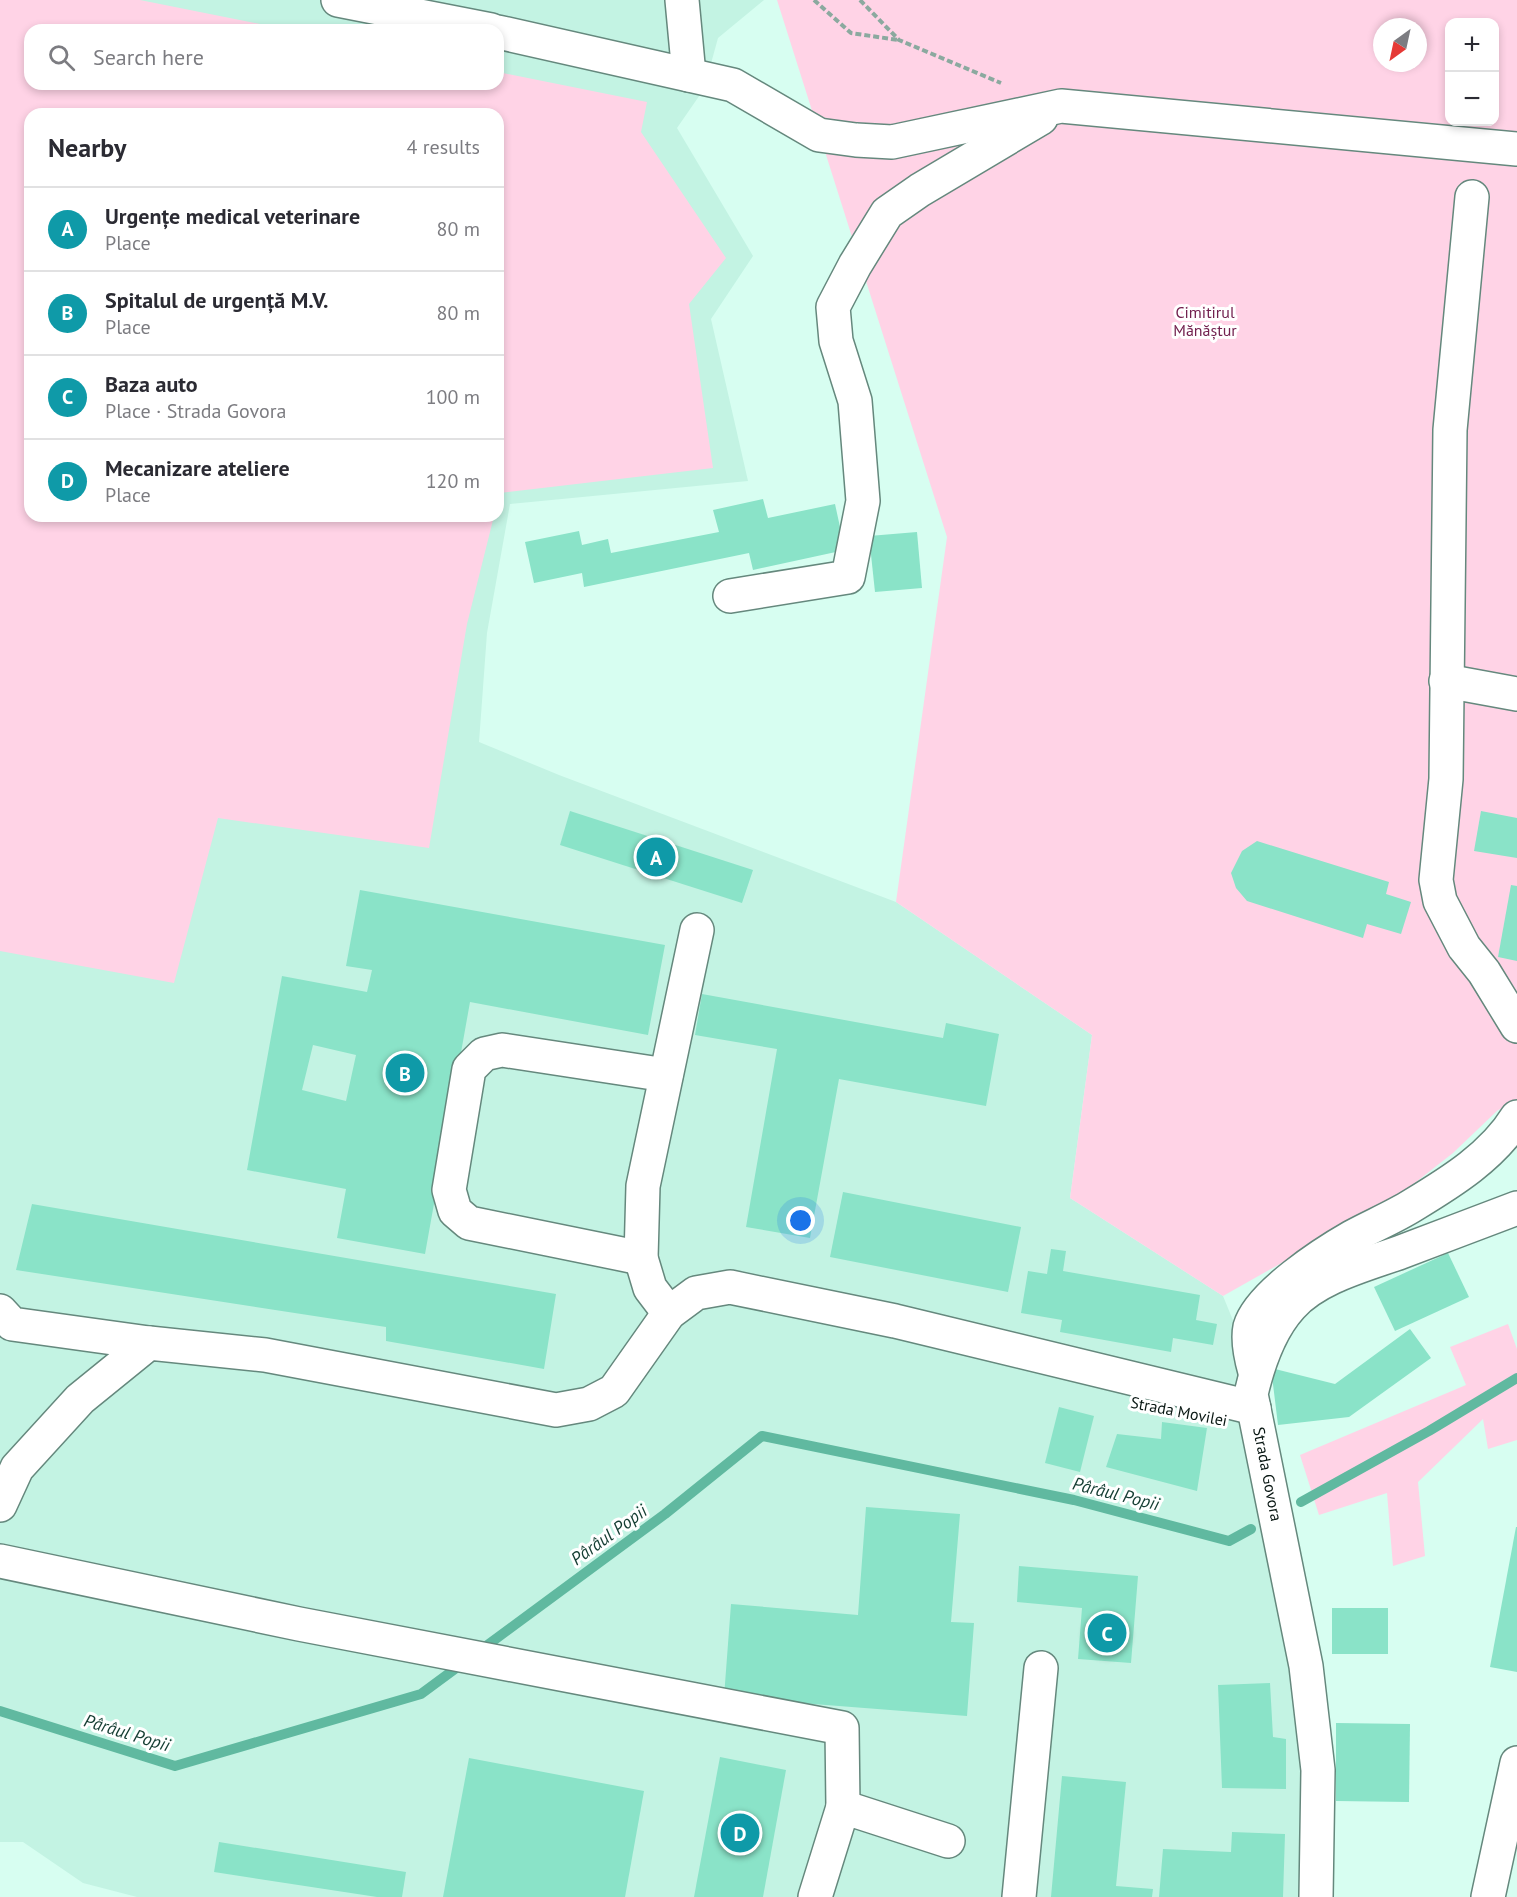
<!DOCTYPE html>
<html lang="en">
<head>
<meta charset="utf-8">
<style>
	:root { --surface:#fff; --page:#f2f2f3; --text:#2b2b33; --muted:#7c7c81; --line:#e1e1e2; --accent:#2563eb }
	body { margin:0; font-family:"PT Sans",sans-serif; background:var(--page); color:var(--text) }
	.controls { position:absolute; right:18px; top:18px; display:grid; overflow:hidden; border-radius:12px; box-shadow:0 3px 9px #0003 }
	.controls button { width:54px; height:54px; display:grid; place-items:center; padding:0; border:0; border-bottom:2px solid var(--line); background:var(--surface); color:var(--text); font:30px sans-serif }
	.compass { position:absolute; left:1373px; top:18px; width:54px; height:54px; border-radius:50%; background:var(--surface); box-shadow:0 3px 9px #0003; rotate:213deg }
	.you { position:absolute; left:801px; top:1221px; width:21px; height:21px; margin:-15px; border:4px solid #fff; border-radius:50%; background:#1a73e8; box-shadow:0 0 0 9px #1a73e833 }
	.badge { display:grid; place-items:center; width:39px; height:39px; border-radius:50%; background:var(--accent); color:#fff; font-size:20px; font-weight:700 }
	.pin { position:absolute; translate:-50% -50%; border:3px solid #fff; box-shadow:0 2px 6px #0006 }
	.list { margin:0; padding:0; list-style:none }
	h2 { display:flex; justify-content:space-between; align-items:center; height:78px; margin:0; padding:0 24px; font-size:26px }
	h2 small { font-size:20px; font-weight:400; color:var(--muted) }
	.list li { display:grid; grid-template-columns:39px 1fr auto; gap:18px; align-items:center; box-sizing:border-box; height:84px; padding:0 24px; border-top:2px solid var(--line) }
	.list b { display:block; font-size:22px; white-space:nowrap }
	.list p { margin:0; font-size:20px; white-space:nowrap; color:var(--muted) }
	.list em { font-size:20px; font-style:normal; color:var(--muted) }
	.icon { flex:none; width:33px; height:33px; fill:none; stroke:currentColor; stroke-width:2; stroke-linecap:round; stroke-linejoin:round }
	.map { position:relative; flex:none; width:1517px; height:1897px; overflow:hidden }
	.search { position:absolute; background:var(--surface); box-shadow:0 3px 9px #0003; left:24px; top:24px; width:480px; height:66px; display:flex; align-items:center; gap:15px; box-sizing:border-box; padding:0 21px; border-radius:18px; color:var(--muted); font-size:22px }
	.panel { position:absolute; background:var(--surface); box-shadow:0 3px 9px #0003; left:24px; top:108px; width:480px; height:414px; border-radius:18px }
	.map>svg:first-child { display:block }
	.built { fill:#c3f3e3; fill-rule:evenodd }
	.green { fill:#ffd3e6; fill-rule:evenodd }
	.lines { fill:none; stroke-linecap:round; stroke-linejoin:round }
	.stream { stroke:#60b9a0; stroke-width:10 }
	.building { fill:#8ae3c8; fill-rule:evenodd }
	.minor-casing { stroke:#65887d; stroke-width:36 }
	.path { stroke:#8ba99f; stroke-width:4; stroke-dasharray:6 3; stroke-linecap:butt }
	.minor { stroke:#fff; stroke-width:33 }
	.labels { text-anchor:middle; stroke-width:6; stroke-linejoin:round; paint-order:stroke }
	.park-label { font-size:16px; fill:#72214f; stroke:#fff }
	.street-label { font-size:16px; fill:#091713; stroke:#fff }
	.water-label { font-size:18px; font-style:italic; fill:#143d32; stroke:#fff }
</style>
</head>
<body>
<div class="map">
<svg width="1517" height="1897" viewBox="0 0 1517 1897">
	<rect width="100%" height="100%" fill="#d7fef1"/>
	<path class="built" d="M0 0H764L718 38 704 89 677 128 753 256 711 319 748 481 510 504 487 633 479 742 559 775 896 902 1092 1035 1070 1198 1223 1296 1255 1374 1306 1666 1316 1897H137L83 1883 23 1842H0ZM30 30H498V84H30ZM30 114H498V516H30Z"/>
	<g class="green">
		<polygon points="0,0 140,0 290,30 30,30 30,84 498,84 498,72 647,102 641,132 726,258 689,304 713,468 500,493 498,500 498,114 30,114 30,516 494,516 467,624 429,848 218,818 174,983 0,951"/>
		<path d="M777 0H1517V1104L1498 1110 1453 1153 1393 1200 1223 1296 1070 1198 1092 1035 896 902 947 537ZM1450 22H1494V122H1450ZM1382 27H1418V63H1382Z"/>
		<polygon points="1508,1324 1517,1349 1517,1440 1488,1449 1483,1419 1418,1482 1425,1556 1393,1566 1387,1493 1319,1515 1300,1455 1466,1385 1450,1347"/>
	</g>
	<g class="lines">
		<g class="stream">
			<polyline points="1301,1502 1429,1431 1517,1378"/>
			<polyline points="478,1652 665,1514 762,1436 1074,1500 1229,1541 1251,1529"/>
			<polyline points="0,1711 175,1766 421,1694 463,1663"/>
		</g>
	</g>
	<g class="building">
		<polygon points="763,499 768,518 835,504 845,550 753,570 749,553 584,587 582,573 534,583 525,542 579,531 582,545 608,539 611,553 719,532 713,510"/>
		<polygon points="917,532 922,588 875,592 869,536"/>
		<polygon points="570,811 753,870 742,903 560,845"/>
		<polygon points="1481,811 1517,818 1517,858 1474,851"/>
		<polygon points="1257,841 1389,882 1386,894 1411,902 1401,934 1367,924 1363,938 1247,901 1236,888 1231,873 1242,851"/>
		<polygon points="1511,885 1517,886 1517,961 1498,957"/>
		<path d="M360 890 665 945 648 1035 470 1002 425 1254 337 1238 346 1189 247 1170 282 976 367 992 372 970 346 966ZM313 1045 356 1055 346 1101 302 1090Z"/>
		<polygon points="702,994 943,1038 946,1023 999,1034 986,1106 839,1079 810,1238 746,1227 777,1049 695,1035"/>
		<polygon points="843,1192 1021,1227 1008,1292 830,1257"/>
		<polygon points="32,1204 556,1294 544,1369 386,1341 386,1327 16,1270"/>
		<polygon points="1051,1249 1066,1251 1063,1271 1200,1295 1196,1320 1217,1324 1213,1345 1173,1338 1171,1352 1060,1332 1062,1320 1021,1313 1028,1271 1047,1274"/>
		<polygon points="1448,1253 1469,1297 1395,1331 1374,1287"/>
		<polygon points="1410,1329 1431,1358 1349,1417 1278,1425 1271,1368 1335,1384"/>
		<polygon points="1059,1407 1094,1416 1080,1472 1045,1463"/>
		<polygon points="1162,1422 1207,1428 1197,1491 1106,1467 1117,1434 1161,1439"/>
		<polygon points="866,1507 960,1514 951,1622 974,1623 967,1716 724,1697 731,1604 858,1615"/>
		<polygon points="1516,1527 1517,1527 1517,1672 1490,1667"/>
		<polygon points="1019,1566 1138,1576 1131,1663 1078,1659 1082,1608 1017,1602"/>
		<rect x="1332" y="1608" width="56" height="46"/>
		<polygon points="1270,1683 1273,1737 1286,1739 1286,1789 1222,1788 1218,1685"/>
		<polygon points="1336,1723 1410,1724 1409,1802 1336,1801"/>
		<polygon points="720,1757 786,1770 763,1897 694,1897"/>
		<polygon points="469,1758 644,1791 625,1897 443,1897"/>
		<polygon points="1062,1776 1126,1782 1116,1886 1153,1889 1152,1897 1051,1897"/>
		<polygon points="1232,1832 1285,1834 1283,1897 1159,1897 1163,1849 1231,1852"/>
		<polygon points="219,1842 406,1872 402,1897 377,1897 214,1872"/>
	</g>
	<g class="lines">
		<defs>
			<g id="minor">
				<polyline points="338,0 491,30"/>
				<polyline points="682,0 689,75"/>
				<polyline points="498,32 733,85 819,135 856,140 892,142 1061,106 1517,149"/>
				<polyline points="1472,197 1450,430 1446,779 1436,880 1440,901 1464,947 1484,972 1517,1026"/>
				<polyline points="730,596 848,577 863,501 855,401 836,341 833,307 855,265 887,213 920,190 1041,118"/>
				<polyline points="1446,681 1517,694"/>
				<polyline points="641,1258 469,1223 455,1211 449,1190 469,1069 484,1054 502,1050 666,1075"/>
				<polyline points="0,1311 12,1324 149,1343"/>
				<polyline points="669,1313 650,1288 641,1258 643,1186 697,930"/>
				<path d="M1255 1372C1251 1358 1247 1341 1250 1327 1259 1295 1324 1253 1352 1237 1372 1226 1394 1217 1413 1205 1451 1182 1493 1156 1517 1117"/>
				<polyline points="0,1505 17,1468 80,1399 149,1343 265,1355 556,1410 589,1404 614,1391 669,1313 696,1293 730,1287 895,1321 1254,1408"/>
				<polyline points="0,1561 299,1624 842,1728 843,1807"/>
				<polyline points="815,1897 843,1807 948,1841"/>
				<polyline points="1019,1897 1041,1668"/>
				<path d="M1316 1897 1318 1770 1306 1666 1251 1394C1258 1364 1270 1329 1291 1306 1317 1277 1365 1265 1401 1252 1440 1237 1478 1223 1517 1208"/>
				<polyline points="1488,1897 1517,1763"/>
			</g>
		</defs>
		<use href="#minor" class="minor-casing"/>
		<g class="path">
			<polyline points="814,0 851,33 898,40"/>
			<polyline points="860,0 899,40 1001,83"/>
		</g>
		<use href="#minor" class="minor"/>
	</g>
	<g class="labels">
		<g class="park-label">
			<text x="1205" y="318">Cimitirul<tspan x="1205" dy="18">Mănăștur</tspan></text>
		</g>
		<g class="street-label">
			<text transform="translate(1179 1411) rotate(11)" y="6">Strada Movilei</text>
			<text transform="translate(1268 1474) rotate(79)" y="6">Strada Govora</text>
		</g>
		<g class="water-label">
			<text transform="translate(1116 1494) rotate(14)" y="6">Pârâul Popii</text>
			<text transform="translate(609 1535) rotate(-36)" y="6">Pârâul Popii</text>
			<text transform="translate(127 1733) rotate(17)" y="6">Pârâul Popii</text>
		</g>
	</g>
</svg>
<div class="controls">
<button>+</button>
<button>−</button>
</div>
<svg class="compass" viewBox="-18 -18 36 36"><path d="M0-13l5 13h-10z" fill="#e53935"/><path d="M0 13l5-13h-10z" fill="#7c7c81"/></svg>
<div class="you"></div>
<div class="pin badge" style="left:656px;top:857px;background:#0f9aa8">A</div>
<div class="pin badge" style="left:405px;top:1073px;background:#0f9aa8">B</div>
<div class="pin badge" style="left:1107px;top:1633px;background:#0f9aa8">C</div>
<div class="pin badge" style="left:740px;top:1833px;background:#0f9aa8">D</div>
<div class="search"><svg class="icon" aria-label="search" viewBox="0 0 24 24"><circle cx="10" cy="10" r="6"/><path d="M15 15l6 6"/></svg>Search here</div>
<section class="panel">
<h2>Nearby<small>4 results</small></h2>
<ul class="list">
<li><span class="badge" style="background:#0f9aa8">A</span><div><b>Urgențe medical veterinare</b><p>Place</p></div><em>80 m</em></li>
<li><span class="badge" style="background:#0f9aa8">B</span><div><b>Spitalul de urgență M.V.</b><p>Place</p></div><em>80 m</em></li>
<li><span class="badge" style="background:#0f9aa8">C</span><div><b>Baza auto</b><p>Place · Strada Govora</p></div><em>100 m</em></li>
<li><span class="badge" style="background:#0f9aa8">D</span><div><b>Mecanizare ateliere</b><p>Place</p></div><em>120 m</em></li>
</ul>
</section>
</div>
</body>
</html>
